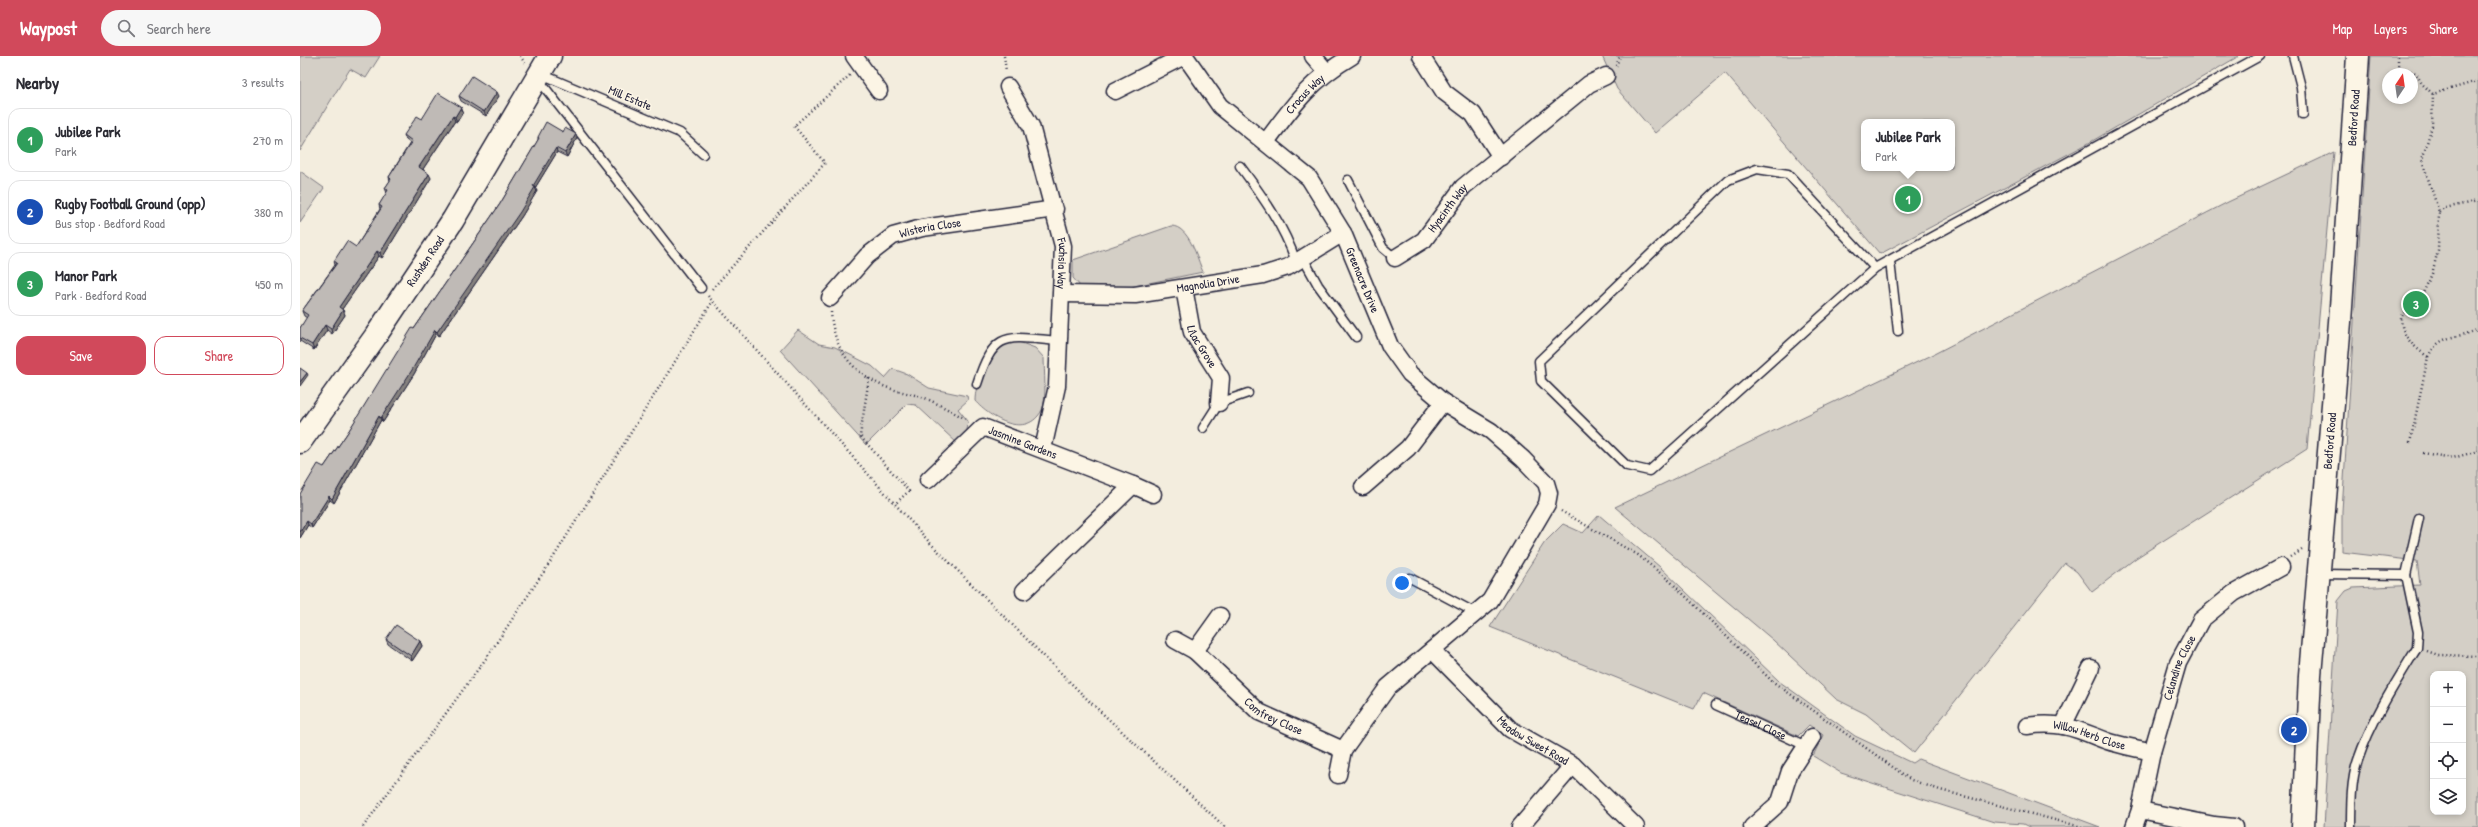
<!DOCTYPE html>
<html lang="en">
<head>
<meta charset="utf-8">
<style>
	:root { --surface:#fff; --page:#f7f7f7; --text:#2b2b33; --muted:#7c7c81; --line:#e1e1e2; --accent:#d1495b }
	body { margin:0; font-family:"Patrick Hand",sans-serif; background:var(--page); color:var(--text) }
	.controls { position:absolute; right:12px; bottom:12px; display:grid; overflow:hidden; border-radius:8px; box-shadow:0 2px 6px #0003 }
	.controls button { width:36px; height:36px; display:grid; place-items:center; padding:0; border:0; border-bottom:1px solid var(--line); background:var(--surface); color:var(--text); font:20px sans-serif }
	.compass { position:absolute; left:2082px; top:12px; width:36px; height:36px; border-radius:50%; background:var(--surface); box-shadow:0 2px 6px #0003; rotate:13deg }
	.you { position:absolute; left:1102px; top:527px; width:14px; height:14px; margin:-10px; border:3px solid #fff; border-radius:50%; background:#1a73e8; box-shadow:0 0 0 6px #1a73e833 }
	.badge { display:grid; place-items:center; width:26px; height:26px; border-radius:50%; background:var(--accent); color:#fff; font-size:13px; font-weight:700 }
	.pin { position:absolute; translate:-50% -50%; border:2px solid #fff; box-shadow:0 1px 4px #0006 }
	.popup { position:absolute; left:1561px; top:63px; width:94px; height:52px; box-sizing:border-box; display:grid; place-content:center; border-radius:8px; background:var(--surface); filter:drop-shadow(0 1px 3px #0005); font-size:13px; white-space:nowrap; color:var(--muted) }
	.popup b { font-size:15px; color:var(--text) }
	.popup::after { content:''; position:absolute; left:50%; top:100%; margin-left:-8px; border:8px solid transparent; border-top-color:var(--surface) }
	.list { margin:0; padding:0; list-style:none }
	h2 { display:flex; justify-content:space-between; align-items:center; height:52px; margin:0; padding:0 16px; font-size:17px }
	h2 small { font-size:13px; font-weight:400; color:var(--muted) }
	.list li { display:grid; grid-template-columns:26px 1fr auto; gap:12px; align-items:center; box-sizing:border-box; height:64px; margin:0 8px 8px; padding:0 8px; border:1px solid var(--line); border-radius:12px }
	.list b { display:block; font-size:15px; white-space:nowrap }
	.list p { margin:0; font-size:13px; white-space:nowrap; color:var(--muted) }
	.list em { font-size:13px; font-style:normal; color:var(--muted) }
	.actions { display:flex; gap:8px; padding:12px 16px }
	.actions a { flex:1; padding:9px 0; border:1px solid var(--accent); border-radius:12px; text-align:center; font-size:14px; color:var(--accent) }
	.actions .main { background:var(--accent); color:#fff }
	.icon { flex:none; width:22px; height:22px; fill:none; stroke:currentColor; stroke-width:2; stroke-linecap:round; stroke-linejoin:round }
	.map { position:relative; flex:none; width:2178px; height:771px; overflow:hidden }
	header { display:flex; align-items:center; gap:24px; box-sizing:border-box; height:56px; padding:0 20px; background:var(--accent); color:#fff }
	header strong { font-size:19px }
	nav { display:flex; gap:22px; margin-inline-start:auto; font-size:14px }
	.search { width:280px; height:36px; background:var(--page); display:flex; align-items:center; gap:10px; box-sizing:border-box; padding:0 14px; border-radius:22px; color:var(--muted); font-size:15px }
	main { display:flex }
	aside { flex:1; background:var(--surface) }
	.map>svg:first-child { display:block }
	.green { fill:#d4cfc6; stroke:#7b7880; fill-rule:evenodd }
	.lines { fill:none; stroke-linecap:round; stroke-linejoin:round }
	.lane-casing { stroke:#22223b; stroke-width:11 }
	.street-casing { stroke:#22223b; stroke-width:19 }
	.secondary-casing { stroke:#22223b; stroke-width:25 }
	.primary-casing { stroke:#22223b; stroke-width:25 }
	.path { stroke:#22223b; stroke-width:2.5; stroke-dasharray:1 3; stroke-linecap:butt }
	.lane { stroke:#fcf5e5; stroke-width:8 }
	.street { stroke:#fcf5e5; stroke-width:16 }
	.secondary { stroke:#fcf5e5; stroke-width:22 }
	.primary { stroke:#fcf5e5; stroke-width:22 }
	.wall { fill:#a4a09d; stroke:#22223b }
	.shaded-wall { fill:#86827f; stroke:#22223b }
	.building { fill:#bfbab6; stroke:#22223b }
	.labels { text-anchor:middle; stroke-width:3; stroke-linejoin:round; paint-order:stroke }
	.street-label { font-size:12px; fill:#22223b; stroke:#fcf5e5 }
</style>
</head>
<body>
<header>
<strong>Waypost</strong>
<div class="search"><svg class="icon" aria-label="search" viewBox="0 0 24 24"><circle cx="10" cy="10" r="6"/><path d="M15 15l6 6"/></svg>Search here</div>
<nav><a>Map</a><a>Layers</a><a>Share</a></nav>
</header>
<main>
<aside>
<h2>Nearby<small>3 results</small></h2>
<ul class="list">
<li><span class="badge" style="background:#2e9e5b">1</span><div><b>Jubilee Park</b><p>Park</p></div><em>270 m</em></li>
<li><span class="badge" style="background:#1a4fb4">2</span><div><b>Rugby Football Ground (opp)</b><p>Bus stop · Bedford Road</p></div><em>380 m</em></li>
<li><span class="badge" style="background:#2e9e5b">3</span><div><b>Manor Park</b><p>Park · Bedford Road</p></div><em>450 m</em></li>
</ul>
<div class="actions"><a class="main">Save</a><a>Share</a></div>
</aside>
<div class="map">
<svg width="2178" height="771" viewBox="0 0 2178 771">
	<rect width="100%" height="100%" fill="#f3edde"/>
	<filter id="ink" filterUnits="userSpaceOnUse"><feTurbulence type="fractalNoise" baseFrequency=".025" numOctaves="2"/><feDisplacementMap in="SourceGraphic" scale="8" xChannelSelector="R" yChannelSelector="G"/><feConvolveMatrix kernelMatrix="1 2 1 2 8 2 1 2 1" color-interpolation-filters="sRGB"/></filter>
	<g filter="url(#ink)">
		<g class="green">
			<polygon points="0,0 80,0 66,22 50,13 0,95"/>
			<path d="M1302 0H1939L1787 88 1580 198 1425 17 1355 77 1317 33ZM1564 66H1652V112H1564Z"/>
			<path d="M2071 0H2178V771H2024L2038 545 2046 535 2053 532 2120 529 2117 505 2042 496V455ZM2088 18H2112V42H2088ZM2133 618H2163V756H2133Z"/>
			<polygon points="2034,96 2007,393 1836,502 1792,536 1777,516 1765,507 1614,697 1566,658 1536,643 1473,584 1315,451 1634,298 1928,146"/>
			<polygon points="0,115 24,132 0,167"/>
			<path d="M871 170C889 170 897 202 903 216L824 232 781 231 773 222V204Z"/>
			<polygon points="498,274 519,288 535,291 572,310 585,322 593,313 607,318 629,332 667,340 668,344 658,353 668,365 667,375 657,387 616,349 607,348 566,389 480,294"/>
			<path d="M711 283 735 292 744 302C744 313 747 344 742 354 726 384 690 362 675 345 675 330 685 300 696 290 700 287 706 285 711 283Z"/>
			<polygon points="1299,459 1360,511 1480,626 1555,680 1612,707 1618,703 1800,771 1729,771 1723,768 1694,766 1541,717 1513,700 1523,679 1509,669 1498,680 1403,637 1394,653 1190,571 1245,486 1263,468 1283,477"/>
		</g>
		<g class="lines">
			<defs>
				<g id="lane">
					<polyline points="1993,0 2001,31 2003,58"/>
					<polyline points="241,18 380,77 403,98"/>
					<polyline points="239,24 401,232"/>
					<path d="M940 110C963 141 984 170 996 206"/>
					<polyline points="1048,124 1083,192 1095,202"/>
					<polyline points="1003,202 1018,229 1056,281"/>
					<polyline points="1590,205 1598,275"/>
					<polyline points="1575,212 1488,118 1457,113 1428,124 1239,305 1241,325 1327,410 1349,415 1575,212 1960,0"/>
					<path d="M677 328C695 272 707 281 760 285"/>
					<polyline points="903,372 919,347 948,337"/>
					<path d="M2020 518 2106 519 2118 576 2117 592C2096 626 2071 665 2058 704 2051 724 2051 749 2051 771"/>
					<polyline points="2106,519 2119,462"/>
					<polyline points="1110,522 1176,557"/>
					<path id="s1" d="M1416 649 1506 690"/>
				</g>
				<g id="street">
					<polyline points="554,0 579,35"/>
					<path id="s2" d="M885 0 920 50 1009 122 1043 177 1090 290 1110 318 1143 346 1191 375 1223 403 1246 427 1249 437 1247 448 1190 545 1088 631 1043 694 1038 719"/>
					<polyline points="1013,0 1026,15"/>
					<polyline points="1121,0 1144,36 1173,58 1201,101"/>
					<path id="s3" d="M708 31 731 70 763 190 757 330 743 393"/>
					<polyline points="815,35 884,0"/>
					<path id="s4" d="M966 86C994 48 1011 24 1052 0"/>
					<path id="s5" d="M1095 202 1124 184 1163 131 1289 28 1306 20"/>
					<path id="s6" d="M884 232 892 276 921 322 919 347"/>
					<path id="s7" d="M762 238 835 239 963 219 988 211 1043 177"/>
					<path id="s8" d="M530 242 567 200 593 180 622 172 755 153"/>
					<path id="s9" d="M628 424 683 371 833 429 724 535"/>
					<polyline points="833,429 853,438"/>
					<polyline points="1063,431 1108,392 1143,346"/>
					<path id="s10" d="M920 560 895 595 959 656 1043 694"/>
					<polyline points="875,584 895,595"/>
					<path id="s11" d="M1133 595 1210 673 1273 709 1336 771"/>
					<path id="s12" d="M1727 670C1762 665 1776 673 1807 685 1822 690 1837 692 1852 696"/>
					<polyline points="1763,670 1791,612"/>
					<polyline points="1840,754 1914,769 1934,771"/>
					<polyline points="1220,771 1273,709"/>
					<polyline points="1452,771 1480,746 1490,715 1512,681"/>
					<path id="s13" d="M1834 771 1840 754 1852 696 1878 607 1901 564 1934 537 1981 511"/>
				</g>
				<g id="secondary">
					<path id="s14" d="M0 386 75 281 153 164 250 0"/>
				</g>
				<g id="primary">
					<path id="s15" d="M2003 771 2010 619 2040 266 2058 0"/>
				</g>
			</defs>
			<use href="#lane" class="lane-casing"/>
			<use href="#street" class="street-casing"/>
			<use href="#secondary" class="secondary-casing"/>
			<use href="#primary" class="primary-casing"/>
			<g class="path">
				<polyline points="220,0 225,7"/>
				<polyline points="704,0 706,15"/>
				<polyline points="2098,0 2098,11 2116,17 2122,28 2133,38 2178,25"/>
				<polyline points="1316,10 1320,0"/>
				<polyline points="2139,156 2145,152 2178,145"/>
				<polyline points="412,233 525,107 494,70 550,19"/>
				<polyline points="408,240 631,488 788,644 925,771"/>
				<path d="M531 256C533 290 549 314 581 329 594 335 610 337 625 342 639 348 654 357 668 364"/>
				<path d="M2128 301C2140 276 2158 284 2178 273"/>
				<polyline points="569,322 560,380 609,435 595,448"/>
				<path d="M2110 387 2128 301C2113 290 2101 280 2101 261L2123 237 2132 218 2138 194 2139 156 2122 104 2132 70 2133 38"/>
				<polyline points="2123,397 2153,402 2178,395"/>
				<polyline points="1261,455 1338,499 1370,525 1472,625 1611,724 1640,734 1782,771"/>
				<polyline points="1991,501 2002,494"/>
				<polyline points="2127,595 2138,599 2178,600"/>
				<polyline points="63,771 187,601 253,502 412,246"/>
			</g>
			<use href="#lane" class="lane"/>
			<use href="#street" class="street"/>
			<use href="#secondary" class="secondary"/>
			<use href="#primary" class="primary"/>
		</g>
		<g class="wall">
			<polygon points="159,40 199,40 186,60 161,45"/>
			<polygon points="161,51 163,56 157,66 155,65 123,113 131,122 82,202 79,200 42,253 43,254 45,259 32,278 27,274 14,294 0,285 0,272 7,262 4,260 2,255 35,209 34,205 56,191 80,153 79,149 87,137 85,132 90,125 89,121 110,87 106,84 104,79 122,63"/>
			<polygon points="263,76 277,82 267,101 257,96 235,132 237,135 222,160 139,280 136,278 114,318 83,366 81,364 34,447 30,444 12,472 8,469 0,482 24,411 48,376 114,273 200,148 238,84 238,81"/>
			<polygon points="86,583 120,585 122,590 112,605 88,588"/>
		</g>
		<g class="shaded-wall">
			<polygon points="197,36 199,40 186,60 184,56"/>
			<polygon points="161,51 163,56 157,66 155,61"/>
			<polygon points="153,60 155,65 121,116 119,111"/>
			<polygon points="276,78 277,82 267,101 265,97"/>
			<polygon points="256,92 257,96 235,132 237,135 222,160 139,280 137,276"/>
			<polygon points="129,118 131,122 82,202 80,197"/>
			<polygon points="77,195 79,200 40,256 39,251"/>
			<polygon points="43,254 45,259 32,278 31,273"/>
			<polygon points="25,269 27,274 14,294 12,289"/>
			<polygon points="135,274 136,278 114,318 83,366 81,362"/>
			<polygon points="7,317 8,319 0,330 0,326"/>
			<polygon points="79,360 81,364 34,447 32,443"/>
			<polygon points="29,440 30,444 12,472 11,468"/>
			<polygon points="7,465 8,469 0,482 0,476"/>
			<polygon points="120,585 122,590 112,605 111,600"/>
		</g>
		<g class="building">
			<polygon points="172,20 197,36 184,56 159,40"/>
			<polygon points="138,37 161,51 155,61 153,60 119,111 129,118 80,197 77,195 39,251 43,254 31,273 25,269 12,289 0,282 0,272 8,259 2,255 37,207 34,205 47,185 56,191 82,151 79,149 88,134 85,132 91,123 89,121 112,85 104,79 117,60 122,63"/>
			<polygon points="246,66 263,76 265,72 276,78 265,97 256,92 233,130 235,131 220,156 137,276 135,274 112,314 81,362 79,360 32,443 29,440 11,468 7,465 0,476 0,438 18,408 24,411 48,376 112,272 114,273 200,148 239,82 238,81"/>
			<polygon points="0,312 7,317 0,326"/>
			<polygon points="96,569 120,585 111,600 86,583"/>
		</g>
	</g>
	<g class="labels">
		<g class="street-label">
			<text dy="4" stroke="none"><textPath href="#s4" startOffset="62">Crocus Way</textPath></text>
			<text transform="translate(330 42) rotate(23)" y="4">Mill Estate</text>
			<text dy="4" stroke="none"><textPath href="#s15" startOffset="711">Bedford Road</textPath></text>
			<text dy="4" stroke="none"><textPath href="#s5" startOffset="74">Hyacinth Way</textPath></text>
			<text dy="4" stroke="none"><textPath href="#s8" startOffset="127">Wisteria Close</textPath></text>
			<text dy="4" stroke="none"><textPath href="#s14" startOffset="220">Rushden Road</textPath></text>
			<text dy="4" stroke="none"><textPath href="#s3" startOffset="187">Fuchsia Way</textPath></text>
			<text dy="4" stroke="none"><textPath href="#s2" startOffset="291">Greenacre Drive</textPath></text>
			<text dy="4" stroke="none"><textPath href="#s7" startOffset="147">Magnolia Drive</textPath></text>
			<text dy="4" stroke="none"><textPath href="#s6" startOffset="62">Lilac Grove</textPath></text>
			<text dy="4" stroke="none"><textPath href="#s15" startOffset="387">Bedford Road</textPath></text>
			<text dy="4" stroke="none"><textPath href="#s9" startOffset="119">Jasmine Gardens</textPath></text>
			<text dy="4" stroke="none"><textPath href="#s13" startOffset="166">Celandine Close</textPath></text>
			<text dy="4" stroke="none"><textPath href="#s10" startOffset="146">Comfrey Close</textPath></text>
			<text dy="4" stroke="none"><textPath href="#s1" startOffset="49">Teasel Close</textPath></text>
			<text dy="4" stroke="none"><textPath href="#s12" startOffset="64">Willow Herb Close</textPath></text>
			<text dy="4" stroke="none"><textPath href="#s11" startOffset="135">Meadow Sweet Road</textPath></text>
		</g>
	</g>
</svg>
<div class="controls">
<button>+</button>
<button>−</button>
<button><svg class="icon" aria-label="locate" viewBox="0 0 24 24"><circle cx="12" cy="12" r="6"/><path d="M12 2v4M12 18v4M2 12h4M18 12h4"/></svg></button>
<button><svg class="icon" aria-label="layers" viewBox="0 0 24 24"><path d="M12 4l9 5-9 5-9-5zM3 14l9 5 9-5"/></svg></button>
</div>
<svg class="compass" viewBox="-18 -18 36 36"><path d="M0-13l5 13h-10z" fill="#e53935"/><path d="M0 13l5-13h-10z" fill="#7c7c81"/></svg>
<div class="you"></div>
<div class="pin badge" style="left:1608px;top:143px;background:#2e9e5b">1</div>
<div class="popup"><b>Jubilee Park</b>Park</div>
<div class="pin badge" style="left:1994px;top:674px;background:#1a4fb4">2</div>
<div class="pin badge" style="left:2116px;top:248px;background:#2e9e5b">3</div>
</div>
</main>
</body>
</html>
